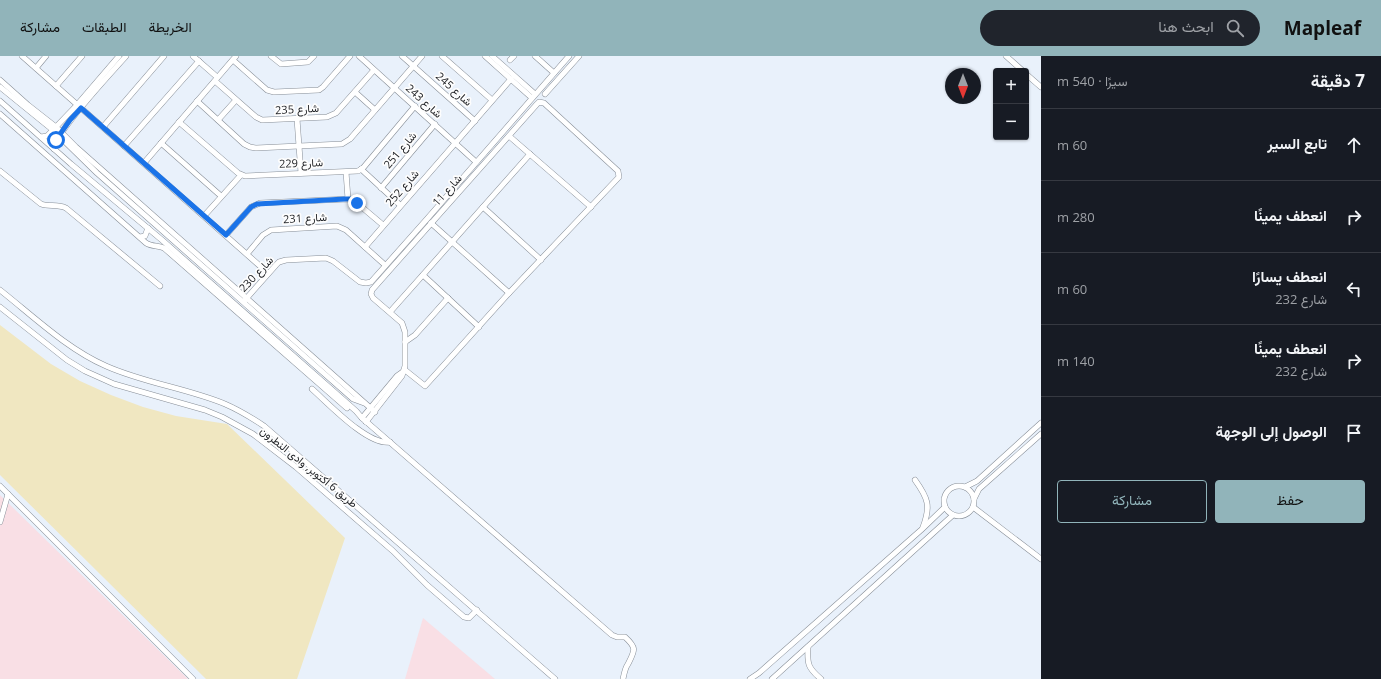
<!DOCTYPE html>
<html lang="ar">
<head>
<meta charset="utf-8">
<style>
	:root { --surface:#171b24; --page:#20242c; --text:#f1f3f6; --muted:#9ea1a6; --line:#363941; --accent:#91b4ba }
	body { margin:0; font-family:"Open Sans",Vazirmatn,sans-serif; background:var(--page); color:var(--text); direction:rtl }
	.controls { position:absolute; right:12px; top:12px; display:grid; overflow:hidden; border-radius:4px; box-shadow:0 1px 3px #0004 }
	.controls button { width:36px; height:36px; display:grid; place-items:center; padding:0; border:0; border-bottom:1px solid var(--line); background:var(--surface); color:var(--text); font:20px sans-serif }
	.compass { position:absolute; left:945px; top:12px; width:36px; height:36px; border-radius:50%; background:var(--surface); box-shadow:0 1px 3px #0004; rotate:180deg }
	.stop { position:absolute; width:12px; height:12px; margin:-9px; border:3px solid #1a73e8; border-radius:50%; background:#fff }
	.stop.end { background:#1a73e8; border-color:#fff; box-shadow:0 1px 4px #0008 }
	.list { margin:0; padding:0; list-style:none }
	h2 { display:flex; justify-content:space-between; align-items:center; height:52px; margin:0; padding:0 16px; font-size:17px }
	h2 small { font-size:13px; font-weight:400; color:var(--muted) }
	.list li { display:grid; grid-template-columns:26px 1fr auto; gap:12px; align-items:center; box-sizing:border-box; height:72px; padding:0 16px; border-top:1px solid var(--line) }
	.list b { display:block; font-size:15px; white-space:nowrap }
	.list p { margin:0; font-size:13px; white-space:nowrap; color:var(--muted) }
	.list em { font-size:13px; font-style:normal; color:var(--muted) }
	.actions { display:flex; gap:8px; padding:12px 16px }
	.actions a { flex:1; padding:9px 0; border:1px solid var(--accent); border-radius:4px; text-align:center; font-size:14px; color:var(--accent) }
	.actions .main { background:var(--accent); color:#111 }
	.icon { flex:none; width:22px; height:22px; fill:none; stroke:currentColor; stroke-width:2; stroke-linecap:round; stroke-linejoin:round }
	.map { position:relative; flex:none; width:1041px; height:623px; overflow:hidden; direction:ltr }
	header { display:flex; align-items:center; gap:24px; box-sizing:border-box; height:56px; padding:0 20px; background:var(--accent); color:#111 }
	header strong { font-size:19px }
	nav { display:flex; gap:22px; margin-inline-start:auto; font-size:14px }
	.search { width:280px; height:36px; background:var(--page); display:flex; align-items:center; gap:10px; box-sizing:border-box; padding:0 14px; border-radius:22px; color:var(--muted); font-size:15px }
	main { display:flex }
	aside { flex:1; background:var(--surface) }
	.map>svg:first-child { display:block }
	.commercial { fill:#f9dfe5 }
	.sand { fill:#f0e7c1 }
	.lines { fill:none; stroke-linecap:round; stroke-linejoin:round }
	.minor-casing { stroke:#878e97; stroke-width:6 }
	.minor { stroke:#fff; stroke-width:5 }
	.route { stroke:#1a73e8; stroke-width:5 }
	.labels { text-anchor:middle; stroke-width:3.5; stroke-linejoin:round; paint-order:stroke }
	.street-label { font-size:11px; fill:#212327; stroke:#fdfdfd }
</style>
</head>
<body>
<header>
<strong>Mapleaf</strong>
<div class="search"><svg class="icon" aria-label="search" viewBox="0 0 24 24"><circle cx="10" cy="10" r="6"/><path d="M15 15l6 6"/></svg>ابحث هنا</div>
<nav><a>الخريطة</a><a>الطبقات</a><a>مشاركة</a></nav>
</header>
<main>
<aside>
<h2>7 دقيقة<small>سيرًا · 540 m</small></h2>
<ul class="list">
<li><svg class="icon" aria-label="ahead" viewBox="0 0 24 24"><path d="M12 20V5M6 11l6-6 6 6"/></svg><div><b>تابع السير</b></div><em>60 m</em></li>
<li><svg class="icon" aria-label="right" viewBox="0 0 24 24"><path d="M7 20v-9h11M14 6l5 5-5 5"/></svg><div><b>انعطف يمينًا</b></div><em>280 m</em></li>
<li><svg class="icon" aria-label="left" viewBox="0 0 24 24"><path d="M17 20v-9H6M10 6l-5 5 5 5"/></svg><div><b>انعطف يسارًا</b><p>شارع 232</p></div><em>60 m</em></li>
<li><svg class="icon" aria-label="right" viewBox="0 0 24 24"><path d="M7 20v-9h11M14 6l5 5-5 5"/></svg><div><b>انعطف يمينًا</b><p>شارع 232</p></div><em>140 m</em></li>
<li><svg class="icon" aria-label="arrive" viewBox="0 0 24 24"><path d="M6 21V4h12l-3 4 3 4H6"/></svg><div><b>الوصول إلى الوجهة</b></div></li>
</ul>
<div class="actions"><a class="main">حفظ</a><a>مشاركة</a></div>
</aside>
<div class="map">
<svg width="1041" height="623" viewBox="0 0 1041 623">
	<rect width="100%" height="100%" fill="#e9f1fb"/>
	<g class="commercial">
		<polygon points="0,439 188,623 0,623"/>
		<polygon points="423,562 495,623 405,623"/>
	</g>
	<polygon class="sand" points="0,269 51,308 80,325 111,339 143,351 176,360 227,368 345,482 297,623 206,623 0,419"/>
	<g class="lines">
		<defs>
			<g id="minor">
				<polyline points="22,0 268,217"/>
				<polyline points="193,0 217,21"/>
				<polyline points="271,0 281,8 308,6 314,0"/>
				<polyline points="359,0 476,106"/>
				<polyline points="402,0 475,65"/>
				<polyline points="442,0 492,44"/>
				<polyline points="485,0 532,42"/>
				<polyline points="492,0 535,38"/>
				<polyline points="535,0 554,17"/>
				<polyline points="1006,0 1023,15"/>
				<polyline points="233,4 267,34 274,36 319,34 323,31 350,0"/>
				<polyline points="510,4 514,0"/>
				<polyline points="36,12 46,0"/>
				<polyline points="1026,18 1041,31"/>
				<polyline points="0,24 28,49 56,71 76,91 375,356"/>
				<polyline points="215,25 256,61 262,64 327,61 336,57 374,14"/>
				<polyline points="56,30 82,0"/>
				<polyline points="0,31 53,74 97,117 353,343 364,347"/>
				<polyline points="355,36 375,54"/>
				<polyline points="545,38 579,0"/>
				<path d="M0 45 71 108 162 184 356 355 362 362 612 579 617 581H625C637 592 635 594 628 608 625 612 624 618 623 623"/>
				<polyline points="197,45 244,88 250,91 256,92 342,88 350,83 422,0"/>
				<path d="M0 58 146 187C152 191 158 189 164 192L347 352"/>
				<polyline points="297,63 301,117"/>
				<polyline points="218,64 236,44"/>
				<polyline points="179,66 238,117 245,120 358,115 363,112 415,50"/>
				<polyline points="103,71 164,0"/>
				<polyline points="509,80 591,151"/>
				<polyline points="41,81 47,80 53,74 77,49 119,0"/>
				<polyline points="161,87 221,140"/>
				<polyline points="124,90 199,5"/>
				<path d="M54 93C54 77 113 15 126 0"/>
				<polyline points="144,107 236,0"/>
				<polyline points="361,113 400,149"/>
				<path d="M0 115 41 148C49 151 57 148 66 152L160 230"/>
				<polyline points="346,116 348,143"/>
				<polyline points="381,132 435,68"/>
				<polyline points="483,151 541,204"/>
				<polyline points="204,160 241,119"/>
				<polyline points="431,167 509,237"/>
				<polyline points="226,179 251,151 260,147 348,143 357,147 383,169"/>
				<polyline points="140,181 145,180 148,172"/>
				<polyline points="365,191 511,23"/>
				<polyline points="247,198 263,179 271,174 337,170 346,174 385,209"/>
				<polyline points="423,219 479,271"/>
				<path d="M0 234C33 260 67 293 106 310 144 327 186 332 225 348 239 354 252 362 264 370L555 623"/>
				<polyline points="245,244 276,209 279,206 286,204 326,202 333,205 360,226 366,227 371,226 427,163 569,0"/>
				<polyline points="0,251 67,304 85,315 114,328 205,354 222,361 253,378 296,411 393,495 427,529 464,561 469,562 477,554"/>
				<polyline points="390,256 530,98"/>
				<polyline points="405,286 415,279 448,242"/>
				<path d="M312 333C328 347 368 390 390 386"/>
				<polyline points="362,362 397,320 404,315"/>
				<polyline points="366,366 402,320 405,310 405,276 402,267 373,242 371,238 372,234 537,48 539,46 544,47 618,115 619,121 509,237 425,330 405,314"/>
				<path d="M915 424C928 442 931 450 923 471"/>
				<polyline points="0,430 193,623"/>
				<circle cx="959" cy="445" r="15"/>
				<polyline points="965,431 977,425 1041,367"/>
				<polyline points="974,443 979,433 1041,378"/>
				<polyline points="973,451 1041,503"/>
				<polyline points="0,466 8,438"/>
				<path d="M808 591C807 608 808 612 821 623"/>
				<polyline points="750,623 759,617 921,474 945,451"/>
				<polyline points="772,623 953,459"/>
			</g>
		</defs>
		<use href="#minor" class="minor-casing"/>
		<use href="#minor" class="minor"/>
	</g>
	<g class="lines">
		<polyline class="route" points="56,84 70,64 81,52 226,179 251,151 257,148 345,143 351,143 357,147"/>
	</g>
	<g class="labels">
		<g class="street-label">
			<text transform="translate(454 33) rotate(42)" y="4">شارع 245</text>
			<text transform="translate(424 45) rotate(42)" y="4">شارع 243</text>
			<text transform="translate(297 53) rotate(-3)" y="4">شارع 235</text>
			<text transform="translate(400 94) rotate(-50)" y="4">شارع 251</text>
			<text transform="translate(301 107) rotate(-2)" y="4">شارع 229</text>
			<text transform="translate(402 132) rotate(-49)" y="4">شارع 252</text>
			<text transform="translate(447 134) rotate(-48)" y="4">شارع 11</text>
			<text transform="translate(305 162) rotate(-3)" y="4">شارع 231</text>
			<text transform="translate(256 218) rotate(-47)" y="4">شارع 230</text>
			<text transform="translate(309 411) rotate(39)" y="4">طريق 6 أكتوبر, وادى النطرون</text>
		</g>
	</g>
</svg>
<div class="controls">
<button>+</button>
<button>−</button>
</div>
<svg class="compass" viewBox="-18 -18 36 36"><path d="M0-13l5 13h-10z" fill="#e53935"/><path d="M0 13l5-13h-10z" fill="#9ea1a6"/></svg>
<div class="stop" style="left:56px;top:84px"></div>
<div class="stop end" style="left:357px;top:147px"></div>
</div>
</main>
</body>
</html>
